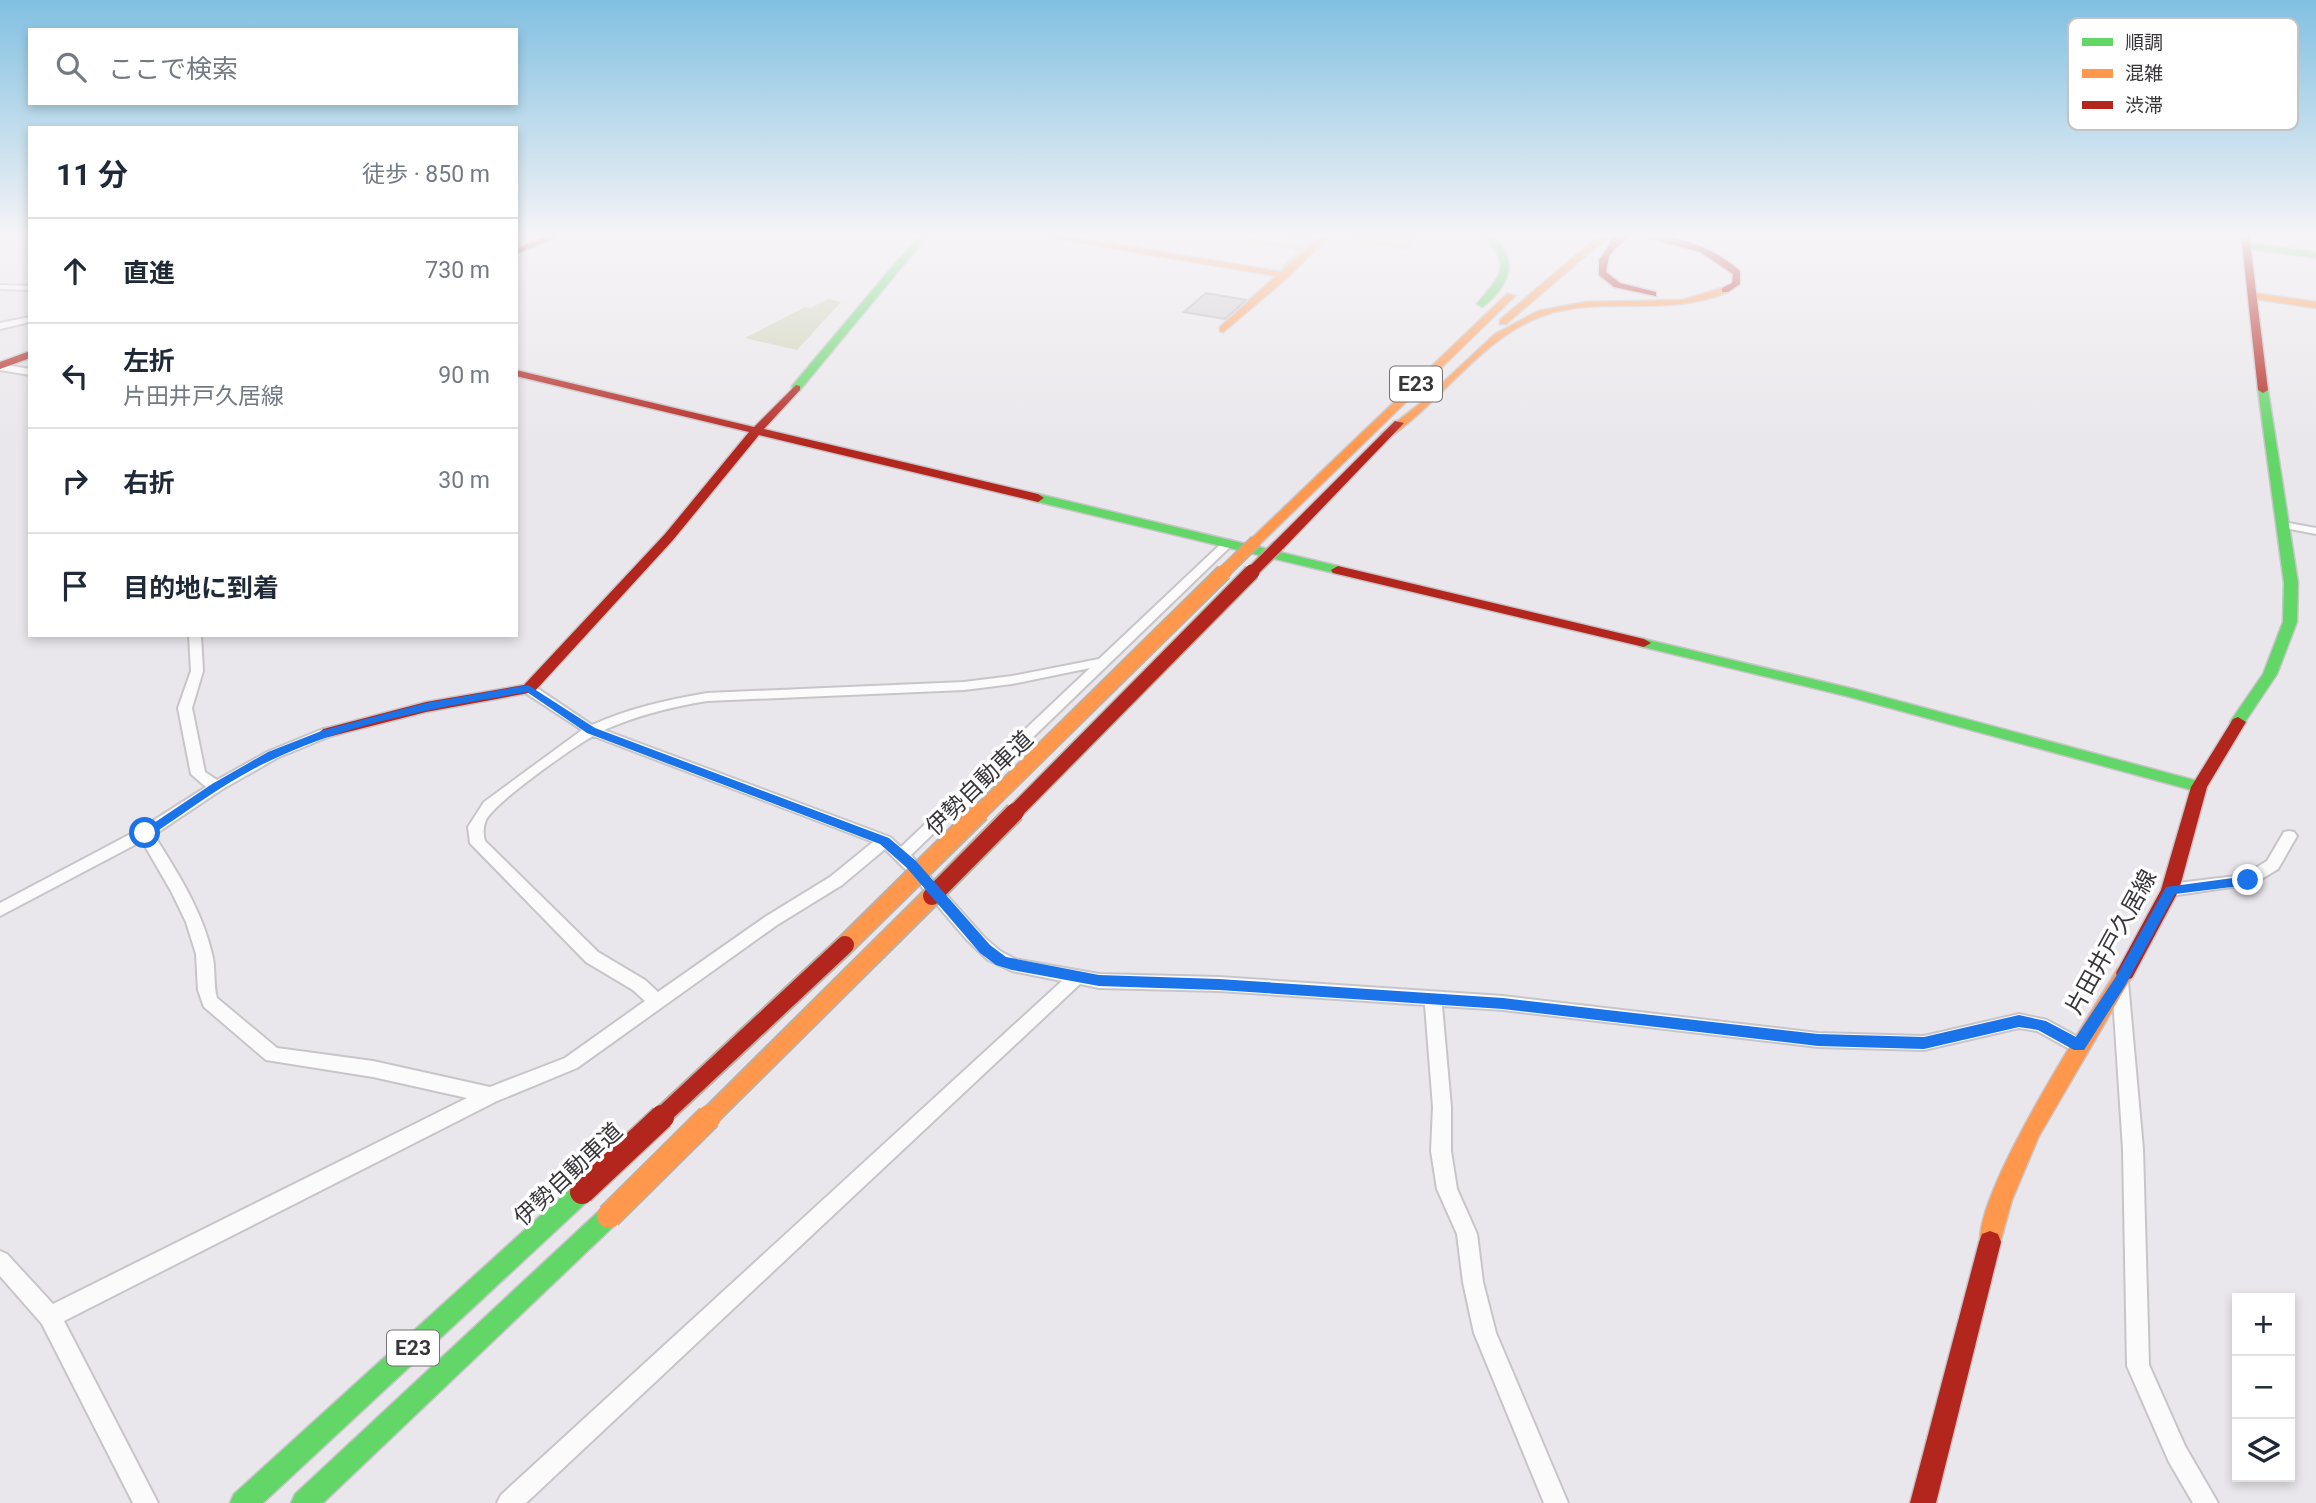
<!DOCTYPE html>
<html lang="ja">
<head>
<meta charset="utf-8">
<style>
	:root { --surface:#fff; --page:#f6f6f7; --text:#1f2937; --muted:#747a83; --line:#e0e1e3 }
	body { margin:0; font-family:Roboto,"Noto Sans JP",sans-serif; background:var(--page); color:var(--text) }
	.controls { position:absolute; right:21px; bottom:21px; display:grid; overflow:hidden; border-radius:0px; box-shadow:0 4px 10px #0003 }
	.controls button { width:63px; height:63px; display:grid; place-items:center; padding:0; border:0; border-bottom:2px solid var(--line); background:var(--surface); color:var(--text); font:35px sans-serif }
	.stop { position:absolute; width:21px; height:21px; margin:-16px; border:5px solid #1a73e8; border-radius:50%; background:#fff }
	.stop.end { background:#1a73e8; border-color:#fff; box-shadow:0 2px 7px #0008 }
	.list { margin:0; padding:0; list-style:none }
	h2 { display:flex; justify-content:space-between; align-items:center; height:91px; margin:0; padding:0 28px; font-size:30px }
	h2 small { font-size:23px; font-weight:400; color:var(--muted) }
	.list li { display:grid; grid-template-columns:46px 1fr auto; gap:21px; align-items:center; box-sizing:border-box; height:105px; padding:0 28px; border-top:2px solid var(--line) }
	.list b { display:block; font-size:26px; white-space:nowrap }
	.list p { margin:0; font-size:23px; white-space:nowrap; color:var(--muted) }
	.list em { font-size:23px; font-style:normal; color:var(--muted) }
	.icon { flex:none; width:38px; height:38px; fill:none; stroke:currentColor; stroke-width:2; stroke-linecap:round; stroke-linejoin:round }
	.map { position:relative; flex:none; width:2316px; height:1503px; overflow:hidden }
	.search { position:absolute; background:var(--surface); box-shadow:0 4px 10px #0003; left:28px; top:28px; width:490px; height:77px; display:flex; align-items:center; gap:18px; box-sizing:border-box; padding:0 24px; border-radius:0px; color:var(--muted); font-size:26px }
	.panel { position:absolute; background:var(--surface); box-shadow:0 4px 10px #0003; left:28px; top:126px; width:490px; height:511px; border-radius:0px }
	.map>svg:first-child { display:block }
	.green { fill:#ced3b6 }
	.building { fill:#d0cdd0; stroke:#b5b2b5; stroke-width:2 }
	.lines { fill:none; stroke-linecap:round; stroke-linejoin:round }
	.street-casing { stroke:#c8c5c9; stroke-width:4 }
	.fast-casing { stroke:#c8c5c9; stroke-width:3 }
	.slow-casing { stroke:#c8c5c9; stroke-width:3 }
	.jam-casing { stroke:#c8c5c9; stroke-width:3 }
	.street { fill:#fcfbfc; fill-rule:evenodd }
	.fast { fill:#63d668; fill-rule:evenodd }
	.slow { fill:#ff974d; fill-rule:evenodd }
	.jam { fill:#b3261e; fill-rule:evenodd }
	.slow-bridge-far3-casing { stroke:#b7b1a7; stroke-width:14; stroke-linecap:butt }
	.slow-bridge-far2-casing { stroke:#b7b1a7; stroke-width:18; stroke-linecap:butt }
	.slow-bridge-far1-casing { stroke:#b7b1a7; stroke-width:22; stroke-linecap:butt }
	.slow-bridge-casing { stroke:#b7b1a7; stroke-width:27; stroke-linecap:butt }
	.jam-bridge-far4-casing { stroke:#b7b1a7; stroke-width:11; stroke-linecap:butt }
	.jam-bridge-far3-casing { stroke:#b7b1a7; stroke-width:14; stroke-linecap:butt }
	.jam-bridge-far2-casing { stroke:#b7b1a7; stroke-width:18; stroke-linecap:butt }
	.jam-bridge-far1-casing { stroke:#b7b1a7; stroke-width:22; stroke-linecap:butt }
	.jam-bridge-casing { stroke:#b7b1a7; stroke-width:27; stroke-linecap:butt }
	.slow-bridge-far3 { stroke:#ff974d; stroke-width:11 }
	.slow-bridge-far2 { stroke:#ff974d; stroke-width:15 }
	.slow-bridge-far1 { stroke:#ff974d; stroke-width:18 }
	.slow-bridge { stroke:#ff974d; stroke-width:24 }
	.jam-bridge-far4 { stroke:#b3261e; stroke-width:10 }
	.jam-bridge-far3 { stroke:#b3261e; stroke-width:11 }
	.jam-bridge-far2 { stroke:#b3261e; stroke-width:15 }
	.jam-bridge-far1 { stroke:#b3261e; stroke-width:18 }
	.jam-bridge { stroke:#b3261e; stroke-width:24 }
	.route { fill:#1a73e8 }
	.labels { text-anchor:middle; stroke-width:7; stroke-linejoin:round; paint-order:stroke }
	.shield { fill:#fff; stroke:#747274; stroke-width:2 }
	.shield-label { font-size:21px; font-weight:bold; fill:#383639 }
	.street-label { font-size:23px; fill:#383639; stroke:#fff }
	.key { fill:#fff; stroke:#c3c3c4; stroke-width:2 }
	.key-label { font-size:19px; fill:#383639 }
</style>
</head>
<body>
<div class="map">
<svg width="2316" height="1503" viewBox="0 0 2316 1503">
	<rect width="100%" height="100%" fill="#eae7ec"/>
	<g class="green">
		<polygon points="1291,234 1324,234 1282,274 1108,244 1107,241 1278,270 1298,251 1241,241 1246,237 1281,243"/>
		<polygon points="1369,234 1421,237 1409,250 1350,241 1358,235"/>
		<polygon points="828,299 841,302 797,350 745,338 805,307 810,308"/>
	</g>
	<polygon class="building" points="1206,293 1246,300 1225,319 1184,312"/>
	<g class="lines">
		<defs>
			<g id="street">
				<polygon points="0,285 30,286 30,290 0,289"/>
				<polygon points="30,317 30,322 0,329 0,323"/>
				<polygon points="0,364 30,369 30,375 0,370"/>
				<polygon points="2283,522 2316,528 2316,534 2279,527 2279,523"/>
				<path d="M1228 540 1232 541V545L911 855 985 938 1000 951 1015 959 1099 974 1219 977 1503 996 1818 1033 1924 1036 2019 1014 2047 1020 2085 1041 2088 1046 2085 1051 2079 1053 2073 1051 2037 1031 2019 1028 1924 1050 1818 1047 1503 1010 1442 1006 1451 1107V1151L1457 1189 1477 1234 1483 1282 1496 1333 1568 1503H1544L1474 1333 1463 1282 1457 1234 1437 1189 1431 1151 1433 1107 1425 1005 1219 991 1099 988 1080 984 526 1503H497L501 1495 1062 981 1012 971 988 960 966 939 914 878 885 849 842 885 777 925 577 1068 497 1101 64 1321 158 1503H133L42 1324 0 1276V1251L7 1254 53 1304 467 1098 373 1077 266 1060 204 1007 198 990 196 954 186 922 171 891 142 841 0 916V903L140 829 206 787 191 774 178 708 191 671 189 635H201L203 671 192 708 205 772 217 780 267 752 323 729 328 728 335 732 333 735 277 758 221 790 154 835C177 872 202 910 212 954 216 968 213 984 217 998L277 1048 373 1061 490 1087 565 1058 645 1001 633 990 586 962 470 843 468 827 484 802 582 730 524 692 522 689 524 686H534L592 725C630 708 667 700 707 693L964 682 1012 676 1099 659 1224 541ZM1090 668 901 847 890 837 604 730C638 715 671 707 707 701L964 690 1012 684ZM593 736 873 842 830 877 765 917 658 992 645 980 598 952 485 841C483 834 483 827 486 820 496 801 572 748 593 736Z"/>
				<polygon points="2289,831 2294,832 2297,836 2278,869 2253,884 2170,896 2164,894 2162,890 2164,886 2170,884 2244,875 2267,861 2284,832"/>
				<polygon points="2120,975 2126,977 2128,982 2143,1149 2149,1365 2185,1446 2218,1503 2193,1503 2169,1462 2127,1366 2123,1149 2112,982 2114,977"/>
			</g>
			<g id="fast">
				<polygon points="920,234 929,234 800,390 792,390 792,386"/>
				<path d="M1482 234H1491C1511 253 1515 270 1498 292 1493 298 1488 303 1482 307L1477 304C1502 274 1512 266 1482 234Z"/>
				<polygon points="2247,243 2316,252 2316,258 2244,248 2243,246"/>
				<polygon points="2263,387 2268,390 2298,583 2297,622 2277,674 2243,725 2238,727 2230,722 2263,674 2283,622 2284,583 2258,390"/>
				<polygon points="1038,494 1338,566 1345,570 1338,574 1034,501 1032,498"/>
				<polygon points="1644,639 1854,689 2205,783 2207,787 2199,792 1846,696 1639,646 1637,643"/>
				<polygon points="582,1182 590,1185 593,1192 590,1199 263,1503 230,1503 234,1494 574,1185"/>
				<polygon points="609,1206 617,1209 620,1216 617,1223 323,1503 291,1503 295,1494 601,1209"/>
			</g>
			<g id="slow">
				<polygon points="1030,234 1052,234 1281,272 1322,234 1331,234 1288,277 1223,332 1220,331 1220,327 1276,276"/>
				<polygon points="1601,234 1611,234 1506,324 1500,324 1500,320"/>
				<path d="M1725 287 1729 290 1728 292C1665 318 1603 295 1545 315 1483 336 1443 400 1391 436L1381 434 1422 402 1495 334 1538 311 1586 302 1683 300Z"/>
				<polygon points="2253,293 2316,302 2316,308 2250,298 2248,296"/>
				<polygon points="1507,294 1515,296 1260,544 1252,544 1252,538"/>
				<path d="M2125 966 2132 968 2134 973 2039 1136 2012 1200 1998 1250 1990 1253 1982 1250C1963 1208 2092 1012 2118 968Z"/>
			</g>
			<g id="jam">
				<polygon points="552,234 564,234 516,254 516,249"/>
				<path d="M1633 234C1672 234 1711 245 1740 271V284L1728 292H1722V288L1732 283 1733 274 1700 252Z"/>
				<polygon points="2241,234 2249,234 2268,390 2263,393 2258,390"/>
				<polygon points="1612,241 1619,243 1609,256 1606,272 1620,283 1656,292 1656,296 1614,287 1599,275 1599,260"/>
				<polygon points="30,351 30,358 0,369 0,362"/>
				<polygon points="516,370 754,427 796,385 800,386 800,390 764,429 1038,494 1044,498 1038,502 759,435 673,540 534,692 426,712 328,737 323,735 320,732 323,729 426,702 524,685 665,534 749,432 516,376"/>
				<polygon points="1395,421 1404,423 1283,549 1273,549 1273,543"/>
				<polygon points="1338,566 1644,639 1651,643 1644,647 1333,573 1331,570"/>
				<polygon points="2238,717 2246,722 2207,787 2179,890 2132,978 2125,980 2118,978 2116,973 2161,890 2191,787 2233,719"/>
				<polygon points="1990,1231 1998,1234 2001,1242 1936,1503 1910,1503 1979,1242 1982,1234"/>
			</g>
		</defs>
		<use href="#street" class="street-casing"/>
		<use href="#fast" class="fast-casing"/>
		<use href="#slow" class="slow-casing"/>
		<use href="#jam" class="jam-casing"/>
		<use href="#street" class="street"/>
		<use href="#fast" class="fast"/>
		<use href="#slow" class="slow"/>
		<use href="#jam" class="jam"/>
		<defs>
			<polyline id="slow-bridge-far3" points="1222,574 1256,541"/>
			<polyline id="slow-bridge-far2" points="978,814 1224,572"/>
			<g id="slow-bridge-far1">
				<polyline points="845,945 980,812"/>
				<polyline points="708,1118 932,896"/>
			</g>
			<polyline id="slow-bridge" points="609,1216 709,1117"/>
			<polyline id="jam-bridge-far4" points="1615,243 1624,234"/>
			<polyline id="jam-bridge-far3" points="1250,574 1278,546"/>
			<polyline id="jam-bridge-far2" points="1013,814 1252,572"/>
			<g id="jam-bridge-far1">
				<polyline points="932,896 1015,812"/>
				<polyline points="660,1118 845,945"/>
			</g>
			<polyline id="jam-bridge" points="582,1192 662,1117"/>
		</defs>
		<use href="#slow-bridge-far3" class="slow-bridge-far3-casing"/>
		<use href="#slow-bridge-far2" class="slow-bridge-far2-casing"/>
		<use href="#slow-bridge-far1" class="slow-bridge-far1-casing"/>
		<use href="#slow-bridge" class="slow-bridge-casing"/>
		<use href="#jam-bridge-far4" class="jam-bridge-far4-casing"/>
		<use href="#jam-bridge-far3" class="jam-bridge-far3-casing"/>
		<use href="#jam-bridge-far2" class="jam-bridge-far2-casing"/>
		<use href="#jam-bridge-far1" class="jam-bridge-far1-casing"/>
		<use href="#jam-bridge" class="jam-bridge-casing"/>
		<use href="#slow-bridge-far3" class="slow-bridge-far3"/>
		<use href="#slow-bridge-far2" class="slow-bridge-far2"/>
		<use href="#slow-bridge-far1" class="slow-bridge-far1"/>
		<use href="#slow-bridge" class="slow-bridge"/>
		<use href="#jam-bridge-far4" class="jam-bridge-far4"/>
		<use href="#jam-bridge-far3" class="jam-bridge-far3"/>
		<use href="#jam-bridge-far2" class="jam-bridge-far2"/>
		<use href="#jam-bridge-far1" class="jam-bridge-far1"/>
		<use href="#jam-bridge" class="jam-bridge"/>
	</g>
	<linearGradient id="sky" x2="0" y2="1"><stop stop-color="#81c0e1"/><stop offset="0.53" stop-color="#f6f4f6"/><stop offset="1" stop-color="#f6f4f6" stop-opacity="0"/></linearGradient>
	<rect width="2316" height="445" fill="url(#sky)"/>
	<path class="route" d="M528 685 595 728 889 838 916 861 990 945 1006 957 1099 975 1219 979 1503 998 1818 1034 1924 1037 2019 1015 2046 1021 2076 1037 2115 978 2166 887 2248 876 2254 880 2248 885 2175 894 2125 986 2084 1050H2074L2038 1030 2019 1027 1924 1049 1818 1046 1503 1009 1219 990 1099 986 1012 970 996 965 980 953 907 868 880 844 587 733 527 692C442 707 356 721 278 757 232 777 191 809 150 836L145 837 139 833 212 784 268 752 324 730 426 703Z"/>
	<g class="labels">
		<g class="shield">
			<rect x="1390" y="366.5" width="52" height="35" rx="5"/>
			<rect x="387" y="1330.5" width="52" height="35" rx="5"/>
		</g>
		<g class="shield-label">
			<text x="1416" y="391">E23</text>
			<text x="413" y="1355">E23</text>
		</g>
		<g class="street-label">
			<text transform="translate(979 783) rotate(-44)" y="8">伊勢自動車道</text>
			<text transform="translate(2111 942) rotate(-61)" y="8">片田井戸久居線</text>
			<text transform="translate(568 1174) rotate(-43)" y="8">伊勢自動車道</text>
		</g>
	</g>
	<rect x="2068" y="18" width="230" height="112" rx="10" class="key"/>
	<rect x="2082" y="38" width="31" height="8" fill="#63d668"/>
	<rect x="2082" y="69" width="31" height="9" fill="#ff974d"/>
	<rect x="2082" y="101" width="31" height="8" fill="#b3261e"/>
	<g class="key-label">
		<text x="2125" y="49">順調</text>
		<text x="2125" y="80">混雑</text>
		<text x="2125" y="112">渋滞</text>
	</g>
</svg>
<div class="controls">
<button>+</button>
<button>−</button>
<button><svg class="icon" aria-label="layers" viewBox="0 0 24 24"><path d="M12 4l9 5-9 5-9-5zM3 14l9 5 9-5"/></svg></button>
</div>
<div class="stop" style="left:145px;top:833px"></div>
<div class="stop end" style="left:2248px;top:880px"></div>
<div class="search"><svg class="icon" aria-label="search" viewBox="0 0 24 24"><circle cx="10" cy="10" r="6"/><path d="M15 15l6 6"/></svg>ここで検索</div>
<section class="panel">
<h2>11 分<small>徒歩 · 850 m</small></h2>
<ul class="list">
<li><svg class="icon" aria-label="ahead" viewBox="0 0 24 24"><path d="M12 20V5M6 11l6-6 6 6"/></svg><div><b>直進</b></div><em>730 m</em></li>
<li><svg class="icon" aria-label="left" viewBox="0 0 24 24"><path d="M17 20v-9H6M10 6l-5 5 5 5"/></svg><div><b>左折</b><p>片田井戸久居線</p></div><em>90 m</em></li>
<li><svg class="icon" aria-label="right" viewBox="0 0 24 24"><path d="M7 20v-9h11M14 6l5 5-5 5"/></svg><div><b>右折</b></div><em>30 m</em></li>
<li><svg class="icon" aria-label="arrive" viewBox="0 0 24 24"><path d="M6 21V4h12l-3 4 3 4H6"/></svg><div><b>目的地に到着</b></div></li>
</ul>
</section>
</div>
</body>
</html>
